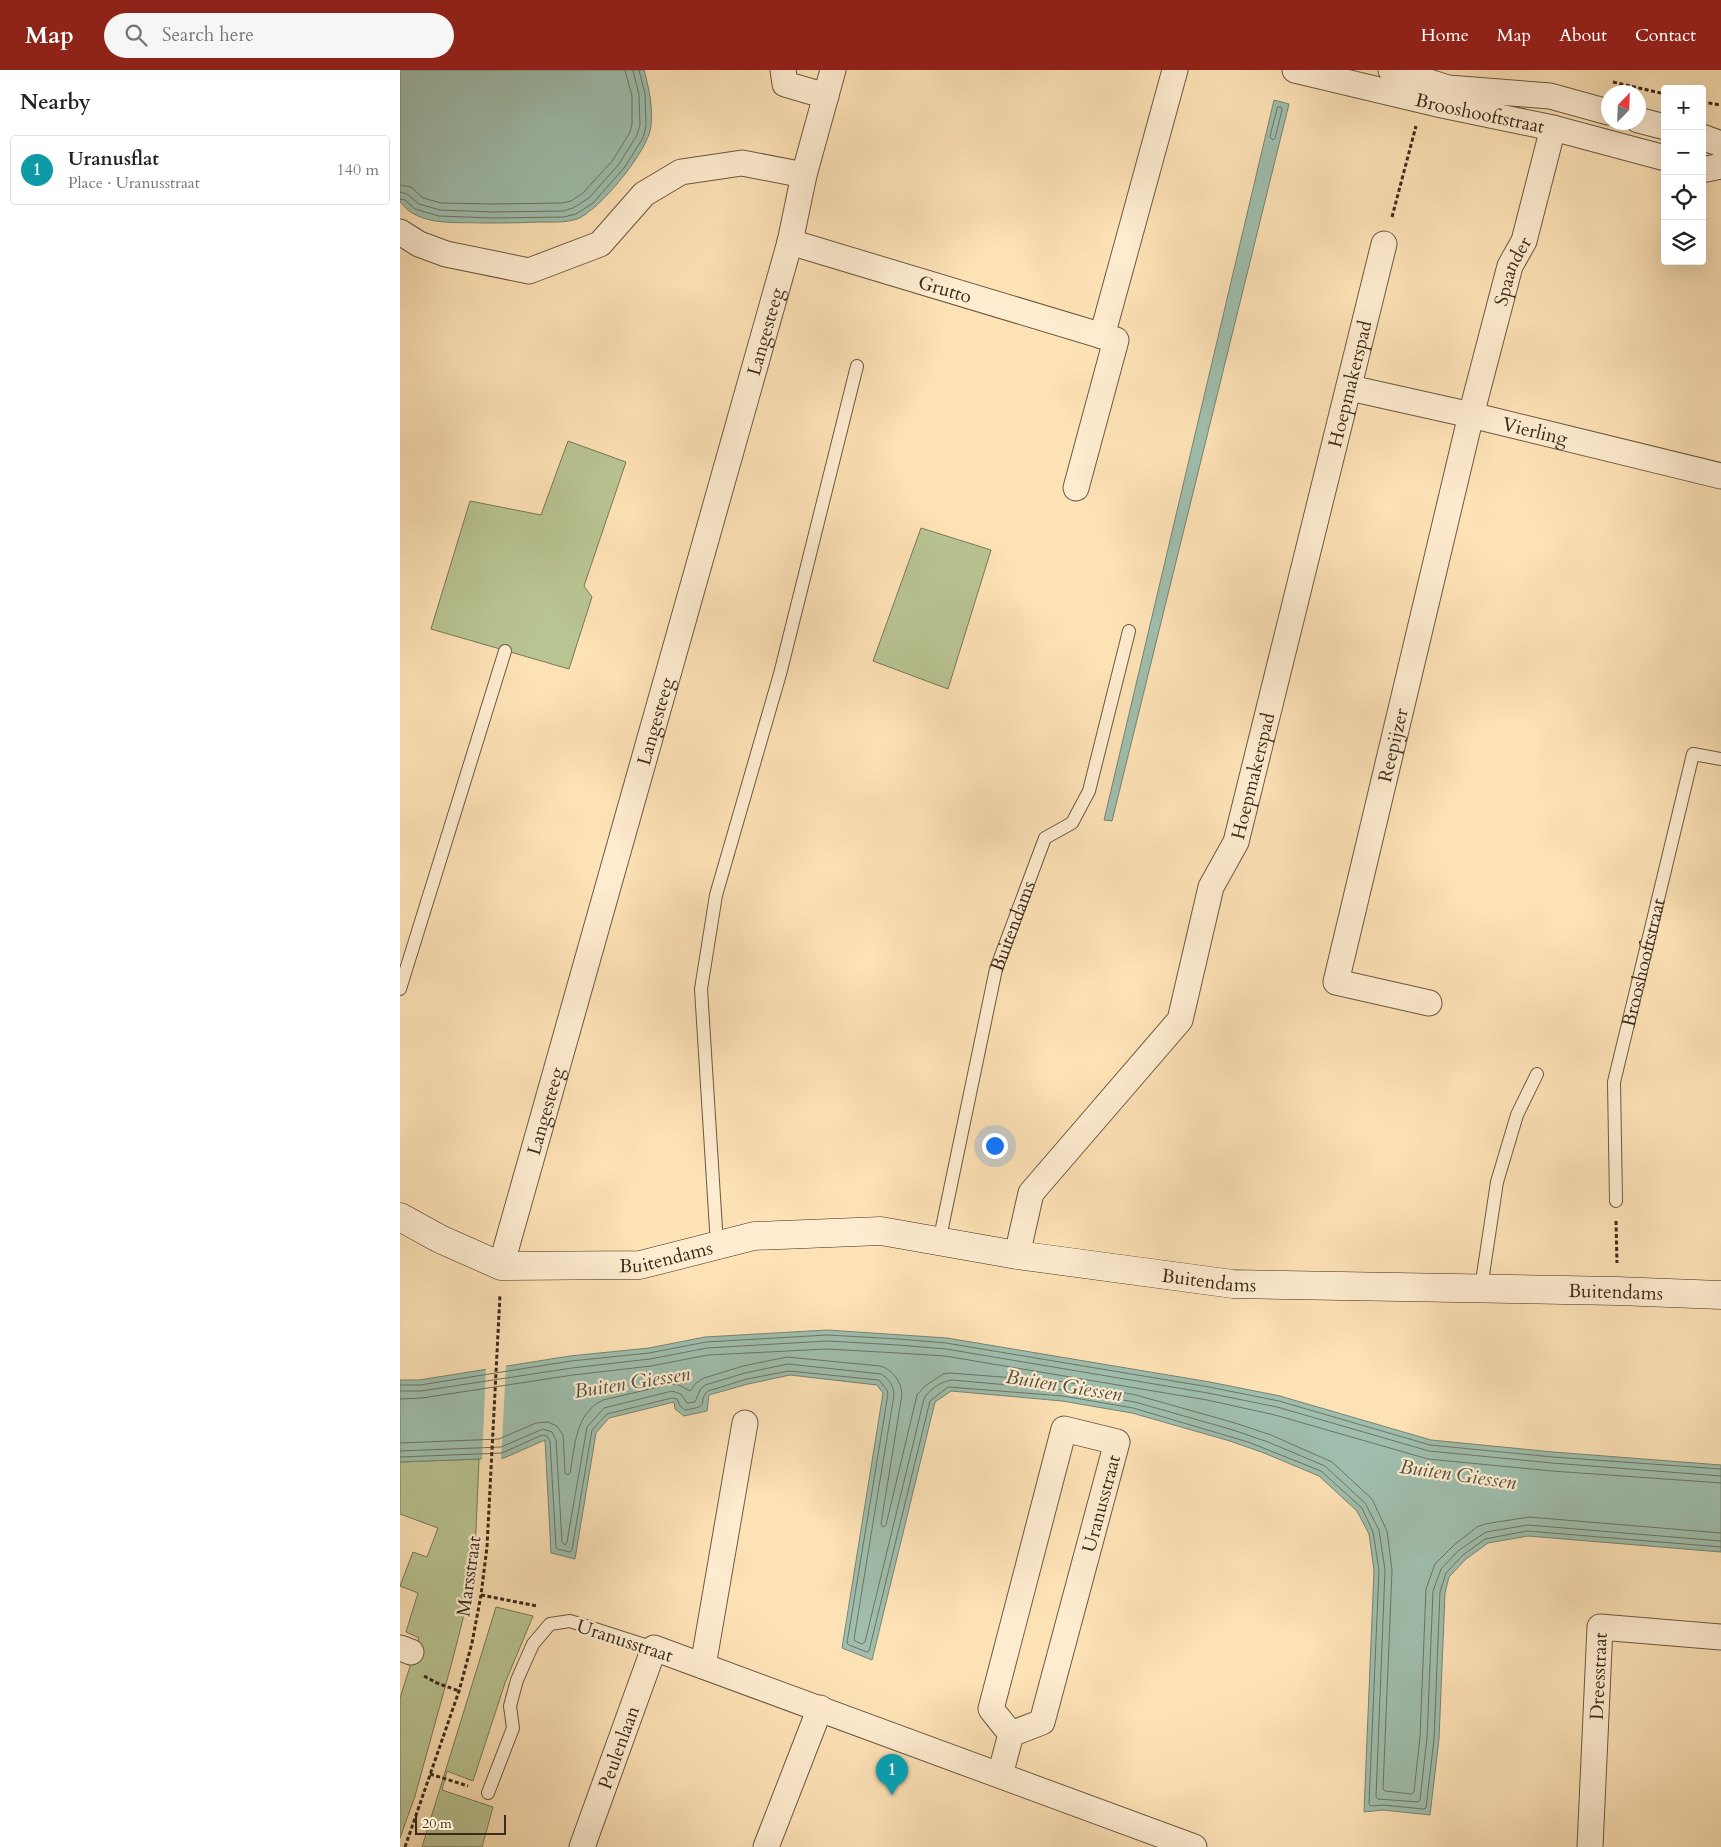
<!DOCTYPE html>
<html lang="en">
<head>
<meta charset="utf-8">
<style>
	:root { --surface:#fff; --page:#f6f6f6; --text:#222; --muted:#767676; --line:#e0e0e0; --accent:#8f2418 }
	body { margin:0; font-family:Cardo,serif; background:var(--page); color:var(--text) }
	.controls { position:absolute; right:15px; top:15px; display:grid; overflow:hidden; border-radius:5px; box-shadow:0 5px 20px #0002 }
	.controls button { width:45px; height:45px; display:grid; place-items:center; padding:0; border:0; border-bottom:1px solid var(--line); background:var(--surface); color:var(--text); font:25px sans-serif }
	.compass { position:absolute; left:1201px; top:15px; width:45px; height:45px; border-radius:50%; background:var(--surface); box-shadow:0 5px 20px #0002; rotate:23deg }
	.scale { position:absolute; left:15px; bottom:12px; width:91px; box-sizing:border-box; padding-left:5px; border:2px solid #3b2b1c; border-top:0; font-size:14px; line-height:18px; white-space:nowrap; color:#3b2b1c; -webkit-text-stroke:4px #feecd0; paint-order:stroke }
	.you { position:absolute; left:594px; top:1075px; width:18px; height:18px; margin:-12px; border:4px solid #fff; border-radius:50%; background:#1a73e8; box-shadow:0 0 0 8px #1a73e833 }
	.badge { display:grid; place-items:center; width:32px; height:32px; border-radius:50%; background:var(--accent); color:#fff; font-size:16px; font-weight:700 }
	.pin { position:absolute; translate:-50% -41px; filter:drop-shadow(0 1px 2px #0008) }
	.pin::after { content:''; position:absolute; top:26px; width:18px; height:15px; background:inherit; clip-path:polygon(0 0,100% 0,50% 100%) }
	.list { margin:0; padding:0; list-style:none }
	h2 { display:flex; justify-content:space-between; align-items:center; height:65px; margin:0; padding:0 20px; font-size:21px }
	h2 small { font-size:16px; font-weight:400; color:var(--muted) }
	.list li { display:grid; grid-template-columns:32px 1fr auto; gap:15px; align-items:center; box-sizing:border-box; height:70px; margin:0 10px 10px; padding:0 10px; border:1px solid var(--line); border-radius:5px }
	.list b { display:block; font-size:19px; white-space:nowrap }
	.list p { margin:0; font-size:16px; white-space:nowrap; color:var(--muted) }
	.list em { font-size:16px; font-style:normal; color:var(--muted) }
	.icon { flex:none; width:28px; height:28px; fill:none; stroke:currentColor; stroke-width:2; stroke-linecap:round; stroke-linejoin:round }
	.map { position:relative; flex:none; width:1321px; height:1777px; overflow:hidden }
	header { display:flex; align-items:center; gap:30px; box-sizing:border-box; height:70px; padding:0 25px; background:var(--accent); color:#fff }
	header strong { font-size:24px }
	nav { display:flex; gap:28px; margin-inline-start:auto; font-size:18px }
	.search { width:350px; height:45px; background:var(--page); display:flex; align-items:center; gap:12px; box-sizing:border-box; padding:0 18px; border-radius:28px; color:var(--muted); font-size:19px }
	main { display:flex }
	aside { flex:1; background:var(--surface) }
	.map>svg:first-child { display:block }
	.green { fill:#b9c493; stroke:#7a7858 }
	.water { fill:#9fbead; stroke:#778373 }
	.pier { fill:#fde2b6 }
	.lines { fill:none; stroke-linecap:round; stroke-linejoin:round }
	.shore { stroke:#6d7464; stroke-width:1 }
	.lane-casing { stroke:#6c5942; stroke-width:14 }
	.street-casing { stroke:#6c5942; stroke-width:27 }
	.secondary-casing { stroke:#3b2b1c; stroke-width:29 }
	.path { stroke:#3b2b1c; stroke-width:3; stroke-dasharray:4 2.5; stroke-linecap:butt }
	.lane { stroke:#feecd0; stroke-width:12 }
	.street { stroke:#feecd0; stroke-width:25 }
	.secondary { stroke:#feecd0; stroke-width:28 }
	.labels { text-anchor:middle; stroke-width:4.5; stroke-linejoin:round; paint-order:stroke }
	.street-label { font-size:19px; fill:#3b2b1c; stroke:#feecd0 }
	.water-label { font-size:20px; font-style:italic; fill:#545040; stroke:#feecd0 }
</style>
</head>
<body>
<header>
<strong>Map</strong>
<div class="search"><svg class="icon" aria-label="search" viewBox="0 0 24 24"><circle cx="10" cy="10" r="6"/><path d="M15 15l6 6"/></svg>Search here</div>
<nav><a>Home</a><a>Map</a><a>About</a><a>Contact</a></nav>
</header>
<main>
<aside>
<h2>Nearby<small></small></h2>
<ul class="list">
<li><span class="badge" style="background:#0f9aa8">1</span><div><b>Uranusflat</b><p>Place · Uranusstraat</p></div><em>140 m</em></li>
</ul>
</aside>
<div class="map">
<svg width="1321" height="1777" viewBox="0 0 1321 1777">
	<rect width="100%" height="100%" fill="#fde2b6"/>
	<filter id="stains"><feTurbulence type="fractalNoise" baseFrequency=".004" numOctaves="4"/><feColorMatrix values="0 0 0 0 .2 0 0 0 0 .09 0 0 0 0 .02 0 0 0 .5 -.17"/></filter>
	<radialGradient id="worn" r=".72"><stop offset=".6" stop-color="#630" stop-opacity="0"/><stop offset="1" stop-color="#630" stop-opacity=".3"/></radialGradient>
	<g class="green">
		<polygon points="168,371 226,392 184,516 192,527 169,599 31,559 70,431 141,445"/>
		<polygon points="521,458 591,480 548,619 473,591"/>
		<polygon points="79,1389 75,1483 70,1521 52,1592 15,1726 0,1768 0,1628 19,1568 6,1562 18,1523 0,1516 13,1482 27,1487 38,1458 0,1444 0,1392"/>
		<polygon points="96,1537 133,1546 105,1613 73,1711 47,1701 42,1720 93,1737 82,1777 22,1777"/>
	</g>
	<g class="water">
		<path d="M0 0H244C249 18 253 37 251 56 249 80 199 141 177 149 165 153 151 152 139 152 120 153 101 153 82 153 60 152 34 155 14 144 9 142 4 136 0 132Z"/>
		<polygon points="874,30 889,34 712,751 704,750"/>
		<polygon points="427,1260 547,1268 810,1312 880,1326 1031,1370 1153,1382 1321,1395 1321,1482 1128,1466 1088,1473 1066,1489 1049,1507 1045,1523 1039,1669 1030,1745 983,1740 964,1742 974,1500 969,1464 957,1441 919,1406 864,1383 830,1371 732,1343 662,1331 551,1321 535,1332 472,1590 442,1578 483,1323 477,1315 390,1305 348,1314 309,1325 307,1341 284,1346 275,1339 274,1332 209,1348 196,1363 175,1489 151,1483 145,1370 104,1388 0,1392 0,1310 19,1310 170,1286 249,1278 305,1267"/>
	</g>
	<polygon class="pier" points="106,1295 101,1391 82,1391 86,1297"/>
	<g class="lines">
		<g class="shore">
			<polygon points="878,37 881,37 882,40 875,68 873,70 870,67"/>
			<polyline points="0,115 11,117 23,128 41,133 94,134 162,133 171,131 183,123 213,90 230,62 232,54 232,26 225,0"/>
			<polyline points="0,122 7,124 19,134 40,140 93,142 163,141 173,138 189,128 219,94 237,65 240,55 239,25 233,0"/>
			<polyline points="0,129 5,130 15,139 39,146 93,148 164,147 176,144 193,133 224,98 243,68 246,56 245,24 239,0"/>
			<polyline points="0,1315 20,1315 171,1291 249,1283 306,1272 427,1265 499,1269 546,1273 809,1317 879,1331 1030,1375 1153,1387 1321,1399"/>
			<polyline points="0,1321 21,1321 172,1298 250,1289 307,1278 427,1271 498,1275 546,1279 808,1323 877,1337 1029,1381 1152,1393 1321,1406"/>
			<polyline points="0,1329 22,1328 173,1305 251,1296 308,1285 427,1279 498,1283 545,1286 807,1330 875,1345 1028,1389 1152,1401 1321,1413"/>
			<path d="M0 1373 99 1369 136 1353 148 1352 157 1356 163 1365 165 1403 168 1405 170 1403C175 1377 175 1343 203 1330L271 1314 279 1315 290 1321 296 1313 304 1308 343 1296 387 1287 480 1296C492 1299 501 1311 502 1324L481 1454 483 1457 486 1455 517 1325 525 1316 543 1304 550 1303 666 1312 736 1325 835 1353 871 1365 932 1392 972 1429 987 1461 992 1500 983 1719 985 1721 1011 1724 1014 1722 1020 1667 1026 1519 1035 1494 1054 1475 1077 1457 1085 1454 1129 1447 1321 1463"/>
			<path d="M0 1381 101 1377 143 1359 152 1362 156 1370 162 1472 165 1475 167 1472 187 1357 204 1338 272 1321 281 1324 287 1333 295 1332 300 1320 305 1315 345 1303 388 1294 481 1304C488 1308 494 1316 494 1325L454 1569 455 1571 462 1574 465 1572 524 1329C528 1320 542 1311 552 1310L664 1320 735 1332 833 1360 868 1372 925 1396 965 1433 979 1460 985 1500 976 1727 978 1729 1018 1732 1020 1730 1027 1668 1033 1521 1041 1499 1059 1480 1086 1462 1128 1455 1321 1471"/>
			<path d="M0 1387 102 1383 142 1365 147 1366 150 1371 156 1477 157 1479 170 1482 172 1480 192 1360 207 1344 272 1328 277 1329 280 1336 285 1340C313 1336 296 1332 308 1321L347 1309 389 1301 479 1310 487 1320 488 1324 447 1573 449 1575 467 1582 469 1581 530 1331 548 1317 663 1326 733 1338 848 1372 921 1401 962 1438 973 1462 979 1500 969 1734 971 1736 983 1735 1023 1739 1026 1738 1034 1669 1040 1522 1046 1503 1063 1485 1085 1469 1127 1461 1321 1477"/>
		</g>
		<defs>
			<g id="lane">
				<polyline points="0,919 105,581"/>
				<path id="s1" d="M1216 1131 1214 1012 1293 684 1321 689"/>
				<path id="s2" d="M539 1172 596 899 645 768 672 753 689 721 729 561"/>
				<polyline points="317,1175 301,919 316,825 380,604 457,296"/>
				<polyline points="1081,1218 1097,1112 1117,1045 1137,1004"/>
				<polyline points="88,1723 113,1658 110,1636 117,1610 133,1574 150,1554 170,1551 254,1578"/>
			</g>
			<g id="street">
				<polyline points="383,0 385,14 426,26"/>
				<path id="s3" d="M895 0 1042 35 1153 58 1265 88"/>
				<polyline points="991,0 1048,18 1150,26 1208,42"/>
				<polyline points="1238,50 1265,57"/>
				<polyline points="1302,67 1321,74"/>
				<polyline points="1302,98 1307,99 1321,96"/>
				<polyline points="0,162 19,174 46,184 129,201 200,174 244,124 281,102 342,93 404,105"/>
				<path id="s4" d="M390 172 716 270 676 418"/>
				<polyline points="702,266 775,0"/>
				<path id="s5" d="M950 318 1071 345 1321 406"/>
				<path id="s6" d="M1029 933 936 912 1071 345 1110 196 1124 171 1153 58"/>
				<path id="s7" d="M617 1185 631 1123 780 950 811 817 836 772 984 174"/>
				<path id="s8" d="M101 1196 390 172 404 105 433 0"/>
				<polyline points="0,1578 11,1582"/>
				<polyline points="303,1596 345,1353"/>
				<path id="s9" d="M600 1705 611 1664 642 1652 717 1372 664 1359 591 1639 611 1664"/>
				<path id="s10" d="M182 1777 254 1578 794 1777"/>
				<polyline points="366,1777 420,1638"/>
				<path id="s11" d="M1190 1777 1200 1557 1321 1567"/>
			</g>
			<g id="secondary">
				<path id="s12" d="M0 1147 40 1169 101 1196 240 1195 354 1166 481 1161 617 1185 833 1214 1217 1221 1321 1225"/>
			</g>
		</defs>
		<use href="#lane" class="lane-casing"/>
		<use href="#street" class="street-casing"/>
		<use href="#secondary" class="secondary-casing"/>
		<g class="path">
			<polyline points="1213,12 1265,24"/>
			<polyline points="1302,32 1321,35"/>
			<polyline points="992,147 1016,56"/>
			<polyline points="1216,1151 1217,1193"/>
			<polyline points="81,1525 137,1536"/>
			<polyline points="24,1606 37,1613 59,1621"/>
			<polyline points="30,1704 68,1716"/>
			<polyline points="5,1777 59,1621 72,1573 81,1525 87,1477 100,1225"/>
		</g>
		<use href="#lane" class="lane"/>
		<use href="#street" class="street"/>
		<use href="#secondary" class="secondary"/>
	</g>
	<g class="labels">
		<g class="street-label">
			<text dy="7" stroke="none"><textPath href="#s3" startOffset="190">Brooshooftstraat</textPath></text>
			<text dy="7" stroke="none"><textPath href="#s6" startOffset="828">Spaander</textPath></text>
			<text dy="7" stroke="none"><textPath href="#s4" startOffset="162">Grutto</textPath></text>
			<text dy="7" stroke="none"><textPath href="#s8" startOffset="971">Langesteeg</textPath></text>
			<text dy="7" stroke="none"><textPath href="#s7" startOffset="952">Hoepmakerspad</textPath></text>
			<text dy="7" stroke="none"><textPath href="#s5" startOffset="190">Vierling</textPath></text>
			<text dy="7" stroke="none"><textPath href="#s8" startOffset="566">Langesteeg</textPath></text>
			<text dy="7" stroke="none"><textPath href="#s6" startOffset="339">Reepijzer</textPath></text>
			<text dy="7" stroke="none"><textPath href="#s7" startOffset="548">Hoepmakerspad</textPath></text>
			<text dy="7" stroke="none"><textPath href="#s2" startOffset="325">Buitendams</textPath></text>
			<text dy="7" stroke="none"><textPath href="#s1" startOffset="242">Brooshooftstraat</textPath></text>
			<text dy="7" stroke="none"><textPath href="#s8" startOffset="161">Langesteeg</textPath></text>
			<text dy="7" stroke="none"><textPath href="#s12" startOffset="278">Buitendams</textPath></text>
			<text dy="7" stroke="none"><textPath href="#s12" startOffset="828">Buitendams</textPath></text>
			<text dy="7" stroke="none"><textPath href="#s12" startOffset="1235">Buitendams</textPath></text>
			<text dy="7" stroke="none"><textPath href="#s9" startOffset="302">Uranusstraat</textPath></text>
			<text transform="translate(68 1506) rotate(-82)" y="7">Marsstraat</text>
			<text transform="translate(225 1570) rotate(18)" y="7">Uranusstraat</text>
			<text dy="7" stroke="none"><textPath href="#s11" startOffset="171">Dreesstraat</textPath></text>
			<text dy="7" stroke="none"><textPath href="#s10" startOffset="106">Peulenlaan</textPath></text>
		</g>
		<g class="water-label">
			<text transform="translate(232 1312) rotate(-9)" y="7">Buiten Giessen</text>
			<text transform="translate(664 1315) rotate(9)" y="7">Buiten Giessen</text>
			<text transform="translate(1058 1404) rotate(8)" y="7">Buiten Giessen</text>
		</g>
	</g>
	<rect width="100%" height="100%" filter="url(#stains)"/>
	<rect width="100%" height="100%" fill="url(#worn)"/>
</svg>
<div class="controls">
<button>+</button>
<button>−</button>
<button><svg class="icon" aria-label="locate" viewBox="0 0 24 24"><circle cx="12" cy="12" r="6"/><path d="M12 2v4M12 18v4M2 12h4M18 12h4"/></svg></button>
<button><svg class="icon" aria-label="layers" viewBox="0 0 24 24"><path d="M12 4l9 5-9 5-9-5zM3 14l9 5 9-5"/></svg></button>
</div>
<svg class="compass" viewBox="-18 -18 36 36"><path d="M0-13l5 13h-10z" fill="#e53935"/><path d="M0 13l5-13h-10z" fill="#767676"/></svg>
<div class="scale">20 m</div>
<div class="you"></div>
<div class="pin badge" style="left:492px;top:1725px;background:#0f9aa8">1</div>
</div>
</main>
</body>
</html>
